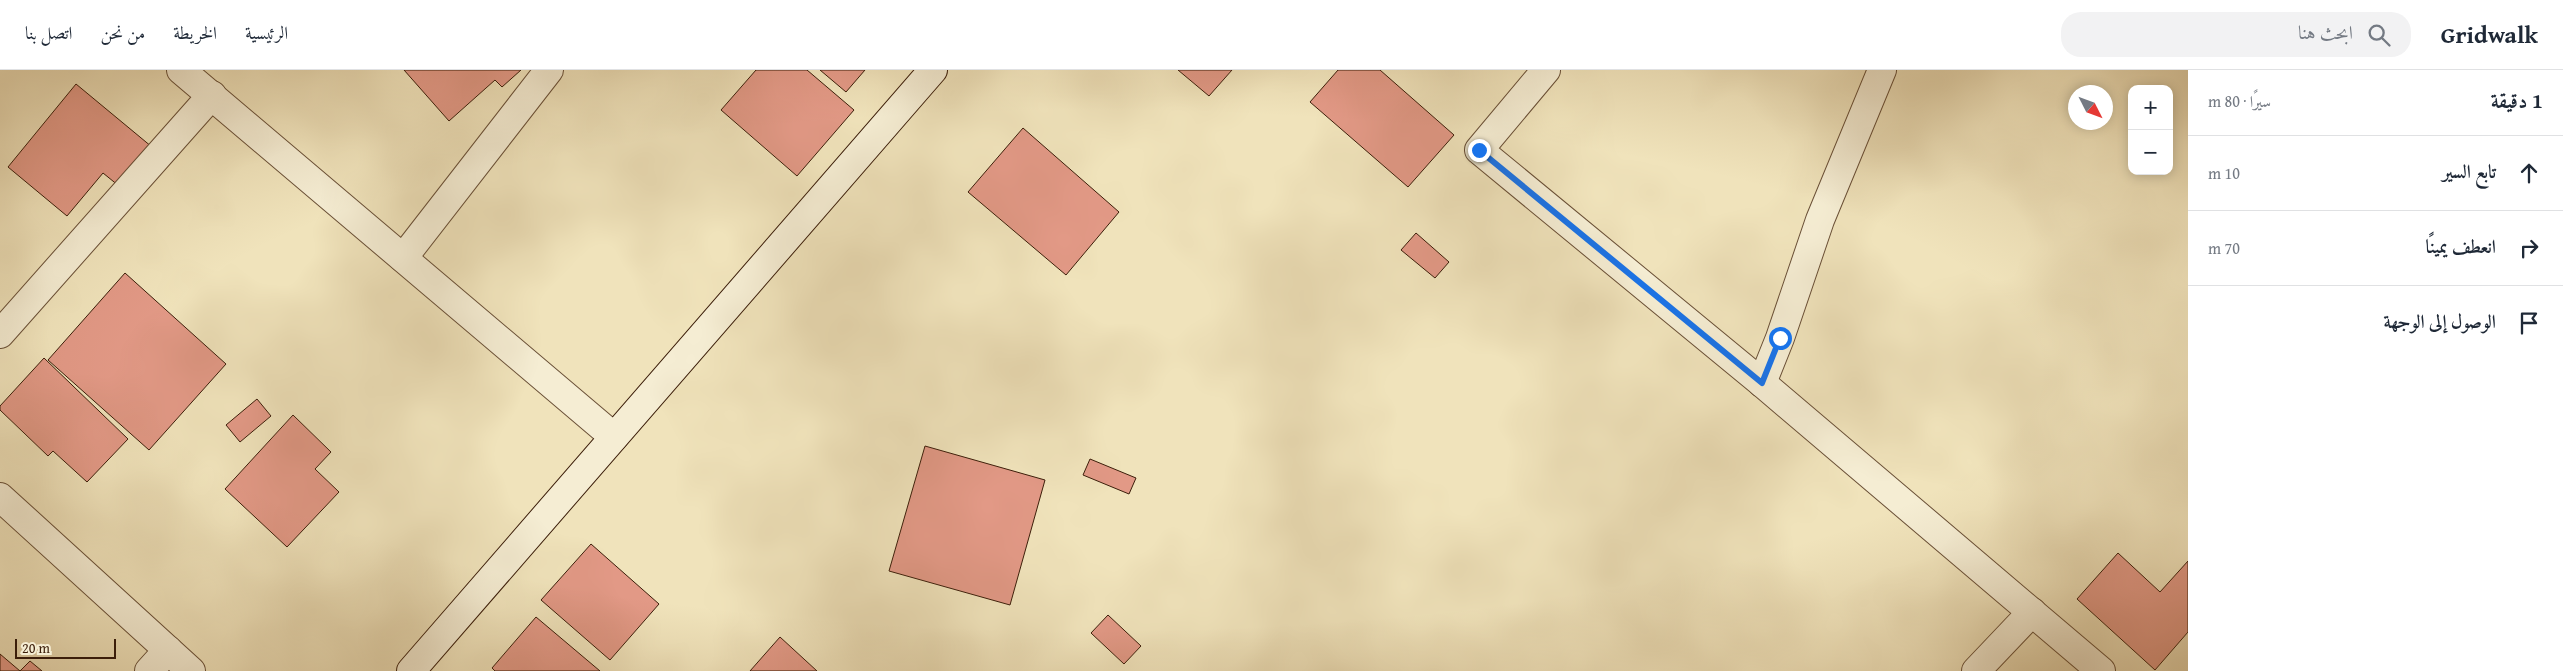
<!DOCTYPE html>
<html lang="ar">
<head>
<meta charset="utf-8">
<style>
	:root { --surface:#fff; --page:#f2f2f3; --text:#1f2937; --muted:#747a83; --line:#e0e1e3 }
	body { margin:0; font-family:"Gentium Book Plus",Amiri,serif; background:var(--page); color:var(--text); direction:rtl }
	.controls { position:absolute; right:15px; top:15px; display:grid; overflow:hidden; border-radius:10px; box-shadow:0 2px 12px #0003 }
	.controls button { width:45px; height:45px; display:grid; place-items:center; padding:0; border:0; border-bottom:1px solid var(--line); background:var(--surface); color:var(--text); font:25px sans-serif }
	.compass { position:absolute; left:2068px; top:15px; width:45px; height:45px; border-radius:50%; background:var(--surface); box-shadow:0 2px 12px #0003; rotate:132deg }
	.scale { position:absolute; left:15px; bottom:12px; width:101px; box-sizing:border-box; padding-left:5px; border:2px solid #3c1e0a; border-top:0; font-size:14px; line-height:18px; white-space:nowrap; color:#3c1e0a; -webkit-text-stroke:4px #f5edd3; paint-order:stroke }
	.stop { position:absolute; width:15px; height:15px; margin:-11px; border:4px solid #1a73e8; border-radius:50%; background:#fff }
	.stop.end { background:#1a73e8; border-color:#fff; box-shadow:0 1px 5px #0008 }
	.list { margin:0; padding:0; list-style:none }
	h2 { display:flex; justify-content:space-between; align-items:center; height:65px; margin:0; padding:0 20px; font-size:21px }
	h2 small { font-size:16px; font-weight:400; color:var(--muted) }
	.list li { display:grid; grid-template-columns:32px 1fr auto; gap:15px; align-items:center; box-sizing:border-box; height:75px; padding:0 20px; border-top:1px solid var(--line) }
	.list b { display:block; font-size:19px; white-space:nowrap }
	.list em { font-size:16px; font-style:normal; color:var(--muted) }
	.icon { flex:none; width:28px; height:28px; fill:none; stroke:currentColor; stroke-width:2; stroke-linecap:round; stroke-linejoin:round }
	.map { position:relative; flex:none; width:2188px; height:601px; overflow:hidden; direction:ltr }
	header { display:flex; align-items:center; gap:30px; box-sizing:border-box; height:70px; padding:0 25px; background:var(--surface); border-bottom:1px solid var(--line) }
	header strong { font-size:24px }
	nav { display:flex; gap:28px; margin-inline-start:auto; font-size:18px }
	.search { width:350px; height:45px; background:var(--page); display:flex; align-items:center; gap:12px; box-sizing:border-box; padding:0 18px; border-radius:20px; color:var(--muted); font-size:19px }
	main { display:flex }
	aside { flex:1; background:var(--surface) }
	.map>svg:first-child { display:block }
	.building { fill:#e29986; stroke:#3c1e0a }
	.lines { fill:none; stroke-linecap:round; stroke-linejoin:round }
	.street-casing { stroke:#694f36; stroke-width:30 }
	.secondary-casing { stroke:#3c1e0a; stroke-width:30 }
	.street { stroke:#f5edd3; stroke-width:28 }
	.secondary { stroke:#f5edd3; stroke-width:28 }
	.route { stroke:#1a73e8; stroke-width:6 }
</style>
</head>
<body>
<header>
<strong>Gridwalk</strong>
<div class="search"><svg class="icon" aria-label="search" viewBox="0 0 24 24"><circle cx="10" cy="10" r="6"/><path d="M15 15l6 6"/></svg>ابحث هنا</div>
<nav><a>الرئيسية</a><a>الخريطة</a><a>من نحن</a><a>اتصل بنا</a></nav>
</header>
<main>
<aside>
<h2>1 دقيقة<small>سيرًا · 80 m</small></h2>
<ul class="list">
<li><svg class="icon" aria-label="ahead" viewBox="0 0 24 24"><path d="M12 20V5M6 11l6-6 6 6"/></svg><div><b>تابع السير</b></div><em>10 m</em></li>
<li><svg class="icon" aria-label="right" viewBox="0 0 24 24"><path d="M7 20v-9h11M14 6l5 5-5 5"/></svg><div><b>انعطف يمينًا</b></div><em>70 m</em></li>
<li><svg class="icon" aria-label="arrive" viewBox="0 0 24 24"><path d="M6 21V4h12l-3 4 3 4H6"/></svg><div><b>الوصول إلى الوجهة</b></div></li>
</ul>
</aside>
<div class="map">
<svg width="2188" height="601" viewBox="0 0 2188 601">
	<rect width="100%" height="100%" fill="#f0e3bb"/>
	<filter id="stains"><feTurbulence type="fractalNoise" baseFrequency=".004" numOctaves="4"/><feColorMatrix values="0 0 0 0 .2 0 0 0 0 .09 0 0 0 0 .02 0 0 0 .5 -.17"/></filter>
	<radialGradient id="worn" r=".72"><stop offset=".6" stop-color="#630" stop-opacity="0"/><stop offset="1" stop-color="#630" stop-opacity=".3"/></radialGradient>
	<g class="building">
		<polygon points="404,0 521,0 502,17 495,10 449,51"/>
		<polygon points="756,0 807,0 854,40 797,106 721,40"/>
		<polygon points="820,0 865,0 846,22"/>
		<polygon points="1178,0 1232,0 1209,26"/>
		<polygon points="1338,0 1380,0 1454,65 1408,117 1310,32"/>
		<polygon points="76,14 152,77 119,116 103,103 67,146 8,97"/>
		<polygon points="1023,58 1119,142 1066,205 968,122"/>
		<polygon points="1416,163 1449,192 1435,208 1401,180"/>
		<polygon points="125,203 226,294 149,380 48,290"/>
		<polygon points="44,288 128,369 87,412 53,381 48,386 0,340 0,336"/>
		<polygon points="257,329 271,346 240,372 226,355"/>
		<polygon points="293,345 331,382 315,399 339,422 287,477 225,419"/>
		<polygon points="925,376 1045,410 1010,535 889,501"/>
		<polygon points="1090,389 1136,408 1129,424 1083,405"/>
		<polygon points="591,474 659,534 610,590 541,530"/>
		<polygon points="2118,483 2160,522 2188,491 2188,562 2155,600 2077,529"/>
		<polygon points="1108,545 1141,576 1124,594 1091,563"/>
		<polygon points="536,547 600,601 495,601 492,598"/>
		<polygon points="780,567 817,601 750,601"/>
		<polygon points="0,584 20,601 0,601"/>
		<polygon points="30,591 42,601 20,601"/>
	</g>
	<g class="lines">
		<defs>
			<g id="street">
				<polyline points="181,0 614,367"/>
				<polyline points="1546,0 1479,80 1762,313 2101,601"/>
				<polyline points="403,188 549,0"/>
				<polyline points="0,264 212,25"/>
				<polyline points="1762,313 1780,268 1820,150 1882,0"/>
				<polyline points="0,427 191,601"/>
				<polyline points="149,601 168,580"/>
				<polyline points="1976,601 2032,542"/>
			</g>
			<polyline id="secondary" points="411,601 933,0"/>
		</defs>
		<use href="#street" class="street-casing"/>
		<use href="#secondary" class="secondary-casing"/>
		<use href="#street" class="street"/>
		<use href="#secondary" class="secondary"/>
	</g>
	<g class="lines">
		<polyline class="route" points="1479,80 1762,313 1780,268"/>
	</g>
	<rect width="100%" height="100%" filter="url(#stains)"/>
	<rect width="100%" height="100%" fill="url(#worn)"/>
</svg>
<div class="controls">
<button>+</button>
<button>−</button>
</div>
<svg class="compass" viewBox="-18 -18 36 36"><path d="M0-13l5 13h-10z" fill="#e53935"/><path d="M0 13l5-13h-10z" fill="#747a83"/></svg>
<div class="scale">20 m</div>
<div class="stop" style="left:1780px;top:268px"></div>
<div class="stop end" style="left:1479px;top:80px"></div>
</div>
</main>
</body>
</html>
